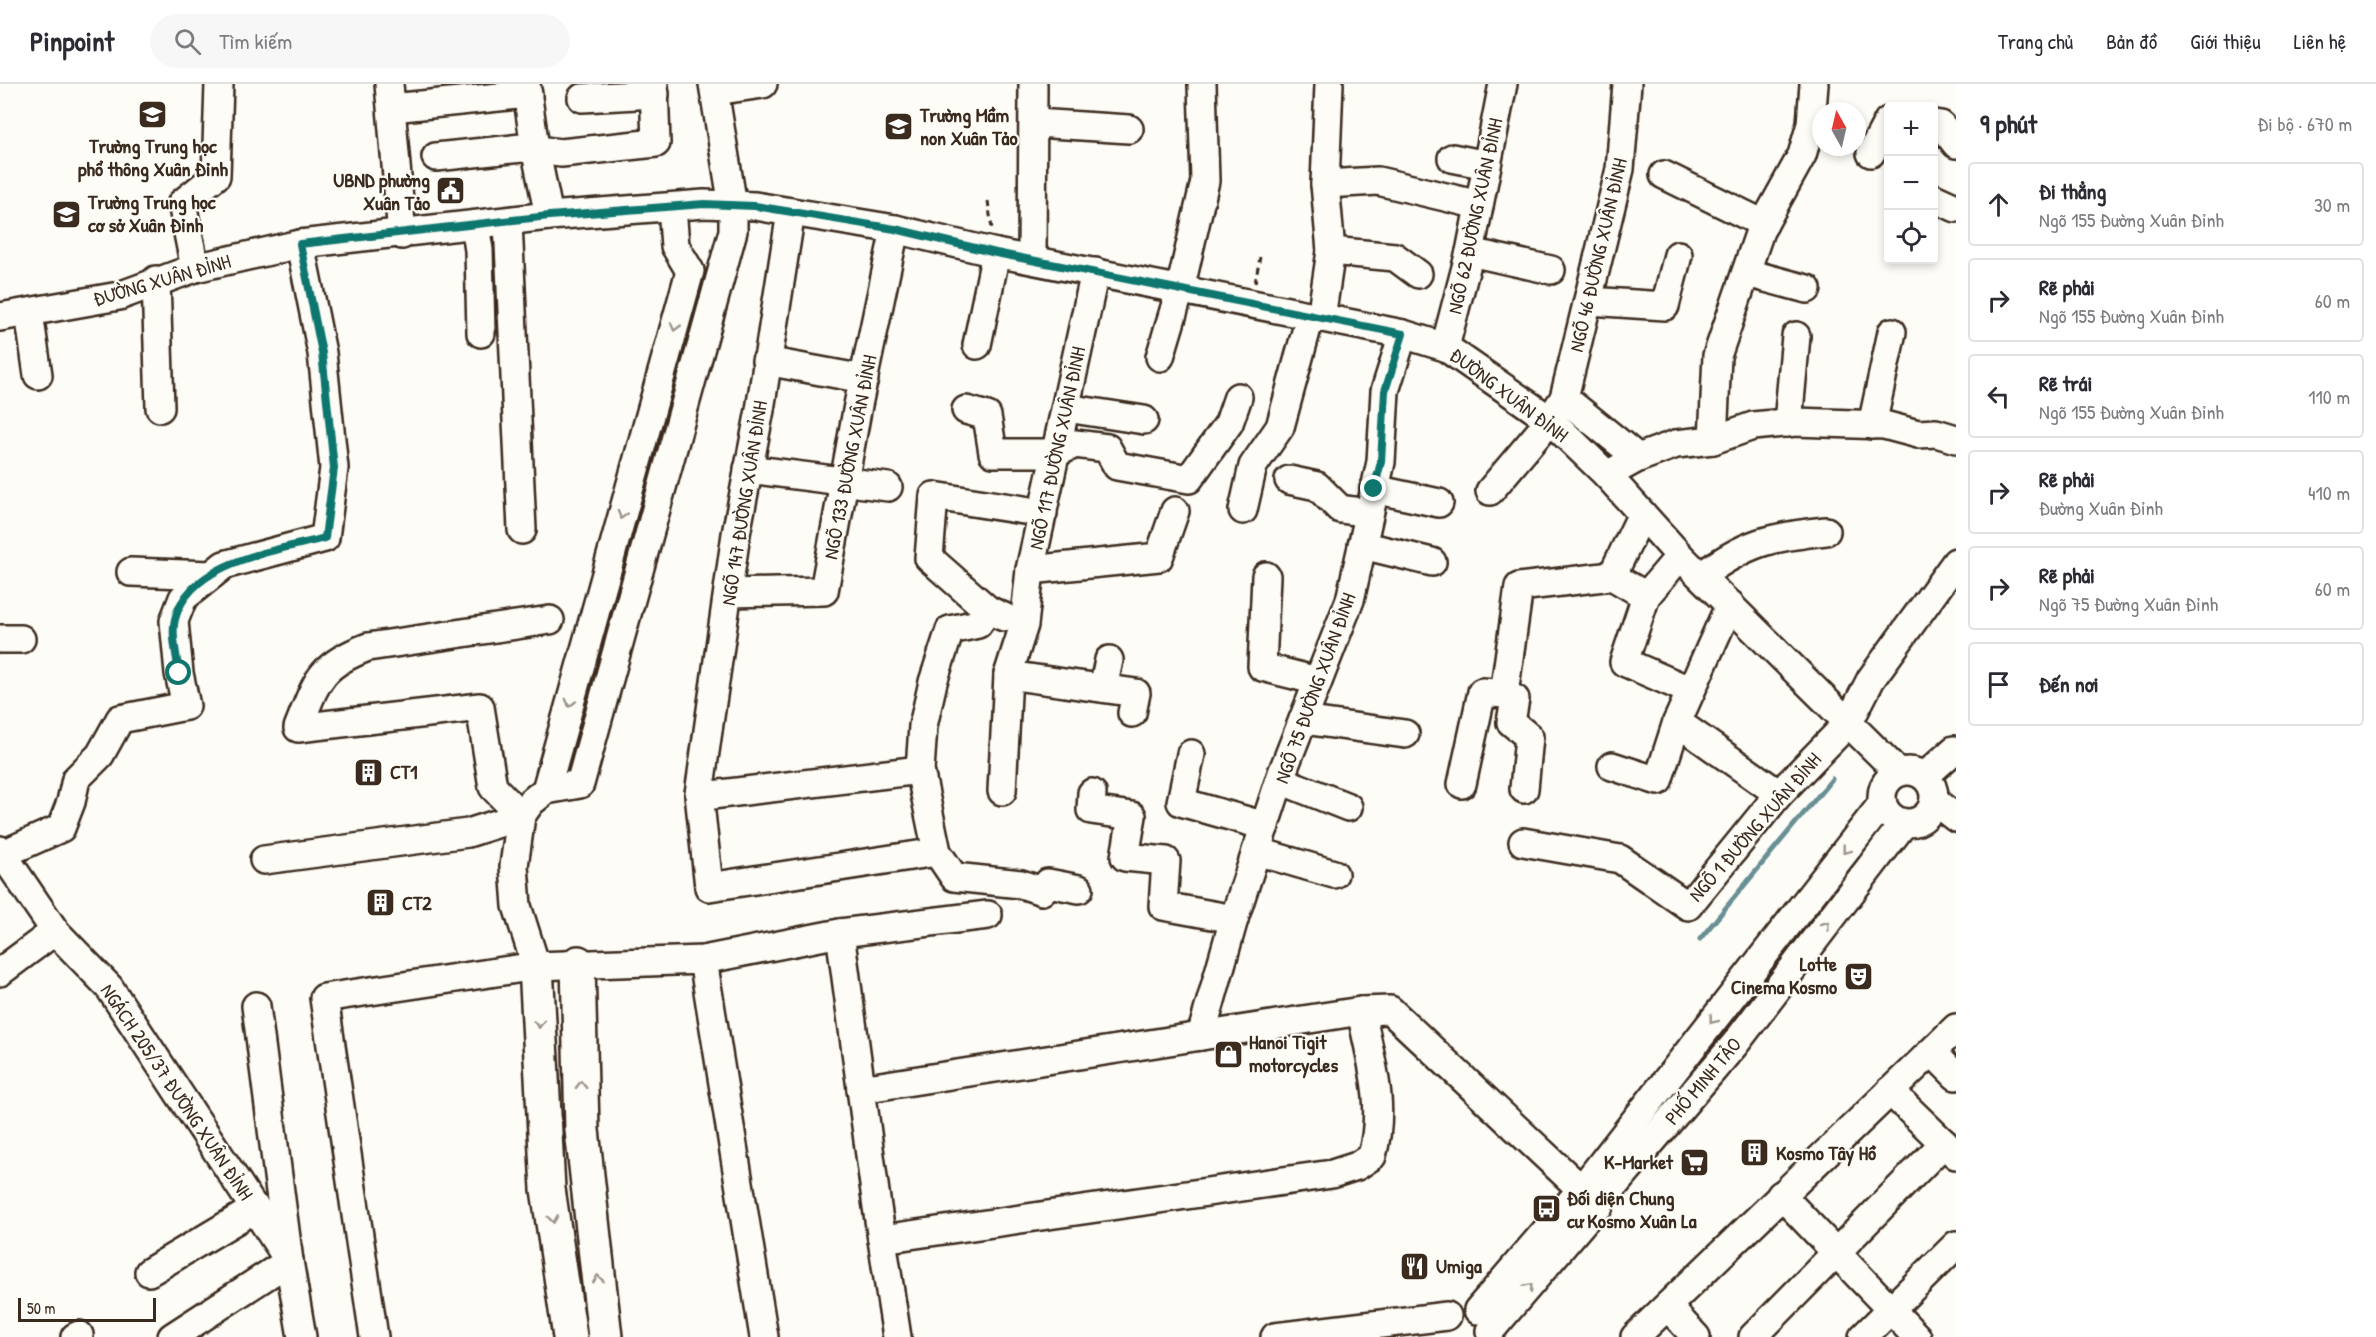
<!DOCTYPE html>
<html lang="vi">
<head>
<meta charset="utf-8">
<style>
	:root { --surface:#fff; --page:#f7f7f7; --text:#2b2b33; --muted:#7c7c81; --line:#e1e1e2 }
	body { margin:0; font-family:"Patrick Hand",sans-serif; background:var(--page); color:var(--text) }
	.controls { position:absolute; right:18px; top:18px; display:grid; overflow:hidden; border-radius:6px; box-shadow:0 3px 9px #0003 }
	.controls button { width:54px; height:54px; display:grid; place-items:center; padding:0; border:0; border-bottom:2px solid var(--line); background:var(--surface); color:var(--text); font:30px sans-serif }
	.compass { position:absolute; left:1812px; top:18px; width:54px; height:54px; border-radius:50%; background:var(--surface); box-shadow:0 3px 9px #0003; rotate:352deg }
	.scale { position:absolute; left:18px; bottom:15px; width:138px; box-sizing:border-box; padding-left:6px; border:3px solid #3b2a1e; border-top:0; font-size:16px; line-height:21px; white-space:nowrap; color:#3b2a1e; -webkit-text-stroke:4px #fdfcf7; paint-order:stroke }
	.stop { position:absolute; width:18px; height:18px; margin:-14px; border:4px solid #0f766e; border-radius:50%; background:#fff }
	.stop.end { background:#0f766e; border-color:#fff; box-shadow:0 2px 6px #0008 }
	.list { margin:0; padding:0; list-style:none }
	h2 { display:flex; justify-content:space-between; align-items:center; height:78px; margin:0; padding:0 24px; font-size:26px }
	h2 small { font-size:20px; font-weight:400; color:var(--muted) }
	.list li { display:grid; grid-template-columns:39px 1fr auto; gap:18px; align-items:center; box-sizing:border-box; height:84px; margin:0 12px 12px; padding:0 12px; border:2px solid var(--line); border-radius:6px }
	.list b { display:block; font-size:22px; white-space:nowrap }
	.list p { margin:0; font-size:20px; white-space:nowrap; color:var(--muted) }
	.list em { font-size:20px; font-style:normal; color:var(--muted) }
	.icon { flex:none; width:33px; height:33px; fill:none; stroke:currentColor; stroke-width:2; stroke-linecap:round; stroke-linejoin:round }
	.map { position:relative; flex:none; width:1956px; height:1253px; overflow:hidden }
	header { display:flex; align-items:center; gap:36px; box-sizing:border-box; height:84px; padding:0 30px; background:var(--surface); border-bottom:2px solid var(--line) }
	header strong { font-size:28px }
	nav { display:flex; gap:33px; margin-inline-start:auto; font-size:21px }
	.search { width:420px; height:54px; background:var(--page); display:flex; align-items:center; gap:15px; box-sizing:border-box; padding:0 21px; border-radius:33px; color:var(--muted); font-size:22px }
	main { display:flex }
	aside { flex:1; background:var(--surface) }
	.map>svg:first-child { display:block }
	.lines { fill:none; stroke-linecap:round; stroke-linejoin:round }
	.stream { stroke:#678f94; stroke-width:5 }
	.minor-casing { stroke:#3b2a1e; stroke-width:32 }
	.major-casing { stroke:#3b2a1e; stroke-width:38 }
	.path { stroke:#3b2a1e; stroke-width:3; stroke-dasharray:6 4.5; stroke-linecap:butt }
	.minor { stroke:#fdfcf7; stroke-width:27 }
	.major { stroke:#fdfcf7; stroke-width:33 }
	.oneway { stroke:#9c938a }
	.route { stroke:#0f766e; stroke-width:8 }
	.labels { text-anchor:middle; stroke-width:4.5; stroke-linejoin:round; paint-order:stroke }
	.poi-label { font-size:20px; font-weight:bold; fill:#3b2a1e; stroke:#fdfcf7; text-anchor:start }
	.street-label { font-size:20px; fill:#3b2a1e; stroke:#fdfcf7 }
</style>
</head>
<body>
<header>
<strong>Pinpoint</strong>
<div class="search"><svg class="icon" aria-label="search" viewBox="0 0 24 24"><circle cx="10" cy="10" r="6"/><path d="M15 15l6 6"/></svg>Tìm kiếm</div>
<nav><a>Trang chủ</a><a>Bản đồ</a><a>Giới thiệu</a><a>Liên hệ</a></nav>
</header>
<main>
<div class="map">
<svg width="1956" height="1253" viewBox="0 0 1956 1253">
	<rect width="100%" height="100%" fill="#fdfcf7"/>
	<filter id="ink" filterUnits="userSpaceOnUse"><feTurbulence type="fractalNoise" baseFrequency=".0167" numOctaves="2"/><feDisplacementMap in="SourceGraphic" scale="12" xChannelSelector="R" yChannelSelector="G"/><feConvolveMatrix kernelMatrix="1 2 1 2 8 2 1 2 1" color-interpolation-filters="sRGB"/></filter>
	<g filter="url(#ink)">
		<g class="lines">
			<polyline class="stream" points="1700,855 1832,695"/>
			<defs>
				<g id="minor">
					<polyline points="389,0 402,151"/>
					<polyline points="526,0 535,64 549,132"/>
					<polyline points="715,7 763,0"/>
					<polyline points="582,14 655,10"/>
					<polyline points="392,24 528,10"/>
					<polyline points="1035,39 1129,45"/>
					<polyline points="1934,40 1941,41 1956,60"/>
					<polyline points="1871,69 1888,37"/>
					<polyline points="436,73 522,64 561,69 656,59 654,0"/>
					<polyline points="1452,74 1487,81"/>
					<polyline points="1664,91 1764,140"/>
					<polyline points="1325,100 1378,97 1479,121"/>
					<polyline points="1934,114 1956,124"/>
					<polyline points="791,128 760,326 736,450 699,710 709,803 937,768"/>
					<polyline points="508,138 522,446"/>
					<polyline points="475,141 479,166 481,249"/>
					<polyline points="1331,167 1395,173 1418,190"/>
					<polyline points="1470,168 1551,186"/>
					<polyline points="1032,175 1033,0"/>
					<polyline points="195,184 182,119 216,92 219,0"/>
					<polyline points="1747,189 1807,205"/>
					<polyline points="156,196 160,324"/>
					<polyline points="1589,217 1665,222 1678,171"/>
					<polyline points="29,229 38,291"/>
					<polyline points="0,233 119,212 195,184 300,160 549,132 704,120 755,122 895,145 996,169 1403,250 1445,263 1550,336 1607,391 1680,472 1898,688"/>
					<polyline points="1321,234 1331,167 1325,100 1329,0"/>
					<polyline points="977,261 996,169"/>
					<polyline points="1445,263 1470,168 1503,0"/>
					<polyline points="1160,273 1180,206 1205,97 1202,0"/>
					<polyline points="766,277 864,295"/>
					<polyline points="1564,314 1638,374"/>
					<polyline points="1066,324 1144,336"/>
					<polyline points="966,326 987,332 993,369 1056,369 1075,360 1107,364 1117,382 1189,395 1229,339 1238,313"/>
					<polyline points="1788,339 1796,252"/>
					<polyline points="1872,341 1892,248"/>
					<polyline points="1713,356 1717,272 1760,147 1802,71 1811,40 1814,0"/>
					<polyline points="748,385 888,403"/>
					<polyline points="1607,391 1638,374 1676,360 1713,356 1753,342 1795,338 1884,341 1918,350 1936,349 1956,355"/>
					<polyline points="1289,396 1317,402 1340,425 1369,429"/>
					<polyline points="1374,405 1439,419"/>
					<polyline points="1490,407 1550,336 1564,314 1620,85 1627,0"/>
					<polyline points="1243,426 1253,382 1280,343 1310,233"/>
					<polyline points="1362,461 1432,478"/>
					<polyline points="1680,472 1646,512 1624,578 1691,607"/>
					<polyline points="1030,486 1159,473 1175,427"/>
					<polyline points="131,488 211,491"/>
					<polyline points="1266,492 1262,583 1318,597"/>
					<polyline points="1612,492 1642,430"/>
					<path d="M1701 492C1747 458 1770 453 1826 447"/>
					<polyline points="729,509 824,507 858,321 895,145"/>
					<polyline points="988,526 978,540 950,546 933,598 923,642 920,686 937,768 954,793 1021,800 1042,807 1048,799 1079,805"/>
					<polyline points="1004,533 988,526 929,474 934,412 1043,429"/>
					<polyline points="0,555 21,555"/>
					<polyline points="1008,591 1136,609 1132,629"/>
					<polyline points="1103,604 1109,576"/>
					<polyline points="1303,636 1405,650"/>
					<polyline points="1677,638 1779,710"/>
					<polyline points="1191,670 1181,718 1265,742"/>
					<polyline points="1612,682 1658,697 1677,638 1730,520"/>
					<circle cx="1908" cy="713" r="26"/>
					<polyline points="1925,692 1954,666 1956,668"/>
					<polyline points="1280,696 1348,723"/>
					<polyline points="1462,700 1482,608 1504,610"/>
					<polyline points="1524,705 1529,653 1511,638 1515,615 1504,610 1519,503 1612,492 1646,512"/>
					<polyline points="546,706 690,187 675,162 672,123"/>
					<polyline points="1002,707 1008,591 1024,541 1030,486 1095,188"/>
					<polyline points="1092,709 1091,726 1132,732 1125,773 1166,777 1163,822 1234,835"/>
					<polyline points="699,710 712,711 920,686"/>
					<polyline points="1934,717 1956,734"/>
					<polyline points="1523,758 1620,775 1688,822 1779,710 1849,638 1871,595 1956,478"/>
					<polyline points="0,766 55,847 109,903 289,1177"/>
					<polyline points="1256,767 1334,790"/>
					<polyline points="3,770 61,744 71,718 76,695 100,671 120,635 186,622 179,589 174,537 183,514 224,481 325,454 334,384 322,269 300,160"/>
					<polyline points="264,776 468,749 521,732 531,718 546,706 580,700 733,147 733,122 713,0"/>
					<polyline points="840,849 877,1123 897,1253"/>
					<polyline points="703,876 764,1253"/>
					<path d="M536 882 517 822 514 782 521 732 493 703 480 623 298 644C317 597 318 582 368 563L550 536"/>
					<polyline points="0,888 55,847"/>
					<polyline points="256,922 289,1177 302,1253"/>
					<polyline points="1201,952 1234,835 1282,689 1350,516 1381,378 1385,307 1403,250"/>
					<polyline points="1932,968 1956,992"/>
					<polyline points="861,1005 1361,927 1390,926 1599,1122"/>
					<polyline points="1890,1007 1956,1071"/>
					<polyline points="1781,1111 1917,1253"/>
					<path d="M882 1155 1332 1090 1357 1082 1372 1072C1386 1020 1371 978 1361 927"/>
					<polyline points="149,1188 256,1124"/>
					<polyline points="1668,1223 1696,1253"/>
					<polyline points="1478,1226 1580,1107 1882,720"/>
					<polyline points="1490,1247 1735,960 1904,739"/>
					<polyline points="75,1253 79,1251"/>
					<polyline points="172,1253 289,1177"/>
					<polyline points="374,1253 324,914 536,882 703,876 840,849 988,831"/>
					<polyline points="1275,1253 1447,1232"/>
					<polyline points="1635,1253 1956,944"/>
					<polyline points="1753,1253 1944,1059"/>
					<polyline points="1863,1253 1956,1161"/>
				</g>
				<g id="major">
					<polyline points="578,879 582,1046 605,1253"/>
					<polyline points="536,882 548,1105 570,1253"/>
				</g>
			</defs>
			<use href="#minor" class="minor-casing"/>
			<use href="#major" class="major-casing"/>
			<g class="path">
				<polyline points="988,117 992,145"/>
				<polyline points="1255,199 1260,173"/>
			</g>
			<use href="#minor" class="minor"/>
			<use href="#major" class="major"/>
		</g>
		<defs><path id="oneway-chevron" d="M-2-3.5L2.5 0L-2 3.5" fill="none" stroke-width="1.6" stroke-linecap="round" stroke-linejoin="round" transform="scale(1.5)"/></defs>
		<g class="oneway">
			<use href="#oneway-chevron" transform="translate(675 243) rotate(106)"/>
			<use href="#oneway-chevron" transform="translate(622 431) rotate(106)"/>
			<use href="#oneway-chevron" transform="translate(570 619) rotate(105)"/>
			<use href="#oneway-chevron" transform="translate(1846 766) rotate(128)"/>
			<use href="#oneway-chevron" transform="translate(1826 841) rotate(-53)"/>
			<use href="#oneway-chevron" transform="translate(1713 936) rotate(128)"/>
			<use href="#oneway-chevron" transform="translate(539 940) rotate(88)"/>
			<use href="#oneway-chevron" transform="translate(581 1001) rotate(-91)"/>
			<use href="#oneway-chevron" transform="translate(553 1135) rotate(82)"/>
			<use href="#oneway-chevron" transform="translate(598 1195) rotate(-97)"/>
			<use href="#oneway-chevron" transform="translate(1529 1203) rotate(-49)"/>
		</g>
	</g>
	<g class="lines" filter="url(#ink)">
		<path class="route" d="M179 589C177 573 171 550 175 535 190 477 276 467 325 454L334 384 322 269 300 160 549 132 704 120 755 122 895 145 996 169 1403 250 1385 307 1381 378 1374 405"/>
	</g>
	<defs>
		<symbol id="school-square" viewBox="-11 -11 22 22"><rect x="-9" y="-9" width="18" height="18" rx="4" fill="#3b2a1e" stroke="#fdfcf7"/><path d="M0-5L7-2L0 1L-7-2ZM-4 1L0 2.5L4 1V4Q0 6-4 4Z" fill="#fff"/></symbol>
		<symbol id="civic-square" viewBox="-11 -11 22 22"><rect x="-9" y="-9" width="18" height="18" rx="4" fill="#3b2a1e" stroke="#fdfcf7"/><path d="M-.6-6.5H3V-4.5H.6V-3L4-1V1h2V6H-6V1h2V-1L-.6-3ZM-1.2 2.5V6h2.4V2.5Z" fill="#fff"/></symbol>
		<symbol id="building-square" viewBox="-11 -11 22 22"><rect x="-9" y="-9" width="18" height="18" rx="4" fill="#3b2a1e" stroke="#fdfcf7"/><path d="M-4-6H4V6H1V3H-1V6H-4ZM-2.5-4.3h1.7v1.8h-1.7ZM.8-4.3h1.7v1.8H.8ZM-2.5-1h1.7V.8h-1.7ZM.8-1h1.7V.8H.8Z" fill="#fff"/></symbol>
		<symbol id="theatre-square" viewBox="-11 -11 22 22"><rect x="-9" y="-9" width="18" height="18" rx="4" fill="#3b2a1e" stroke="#fdfcf7"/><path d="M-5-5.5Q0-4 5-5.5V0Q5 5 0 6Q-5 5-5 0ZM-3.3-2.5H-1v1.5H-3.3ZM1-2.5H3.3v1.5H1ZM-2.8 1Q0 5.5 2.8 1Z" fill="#fff"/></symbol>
		<symbol id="shop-square" viewBox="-11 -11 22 22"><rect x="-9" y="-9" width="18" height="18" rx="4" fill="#3b2a1e" stroke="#fdfcf7"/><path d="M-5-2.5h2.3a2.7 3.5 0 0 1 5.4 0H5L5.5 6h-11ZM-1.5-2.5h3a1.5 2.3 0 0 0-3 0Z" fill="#fff"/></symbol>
		<symbol id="supermarket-square" viewBox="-11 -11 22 22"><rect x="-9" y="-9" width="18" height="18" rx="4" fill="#3b2a1e" stroke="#fdfcf7"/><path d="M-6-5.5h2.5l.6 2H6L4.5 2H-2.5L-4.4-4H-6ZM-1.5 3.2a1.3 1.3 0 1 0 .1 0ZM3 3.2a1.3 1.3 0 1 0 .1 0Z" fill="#fff"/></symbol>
		<symbol id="bus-square" viewBox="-11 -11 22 22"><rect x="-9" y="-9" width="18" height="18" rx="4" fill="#3b2a1e" stroke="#fdfcf7"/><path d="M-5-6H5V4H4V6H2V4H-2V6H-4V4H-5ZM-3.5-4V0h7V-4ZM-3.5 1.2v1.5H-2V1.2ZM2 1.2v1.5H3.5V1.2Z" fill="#fff"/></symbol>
		<symbol id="restaurant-square" viewBox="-11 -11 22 22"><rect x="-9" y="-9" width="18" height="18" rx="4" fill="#3b2a1e" stroke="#fdfcf7"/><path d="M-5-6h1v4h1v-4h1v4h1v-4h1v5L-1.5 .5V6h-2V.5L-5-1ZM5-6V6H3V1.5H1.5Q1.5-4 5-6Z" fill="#fff"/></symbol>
	</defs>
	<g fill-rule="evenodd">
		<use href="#school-square" x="136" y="14" width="33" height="33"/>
		<use href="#school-square" x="882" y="26" width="33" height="33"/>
		<use href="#civic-square" x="434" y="90" width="33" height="33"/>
		<use href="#school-square" x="50" y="114" width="33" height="33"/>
		<use href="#building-square" x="352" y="672" width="33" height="33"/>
		<use href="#building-square" x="364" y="802" width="33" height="33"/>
		<use href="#theatre-square" x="1842" y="876" width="33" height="33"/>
		<use href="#shop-square" x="1212" y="954" width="33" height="33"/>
		<use href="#building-square" x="1738" y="1052" width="33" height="33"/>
		<use href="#supermarket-square" x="1678" y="1062" width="33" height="33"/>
		<use href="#bus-square" x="1530" y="1108" width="33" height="33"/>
		<use href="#restaurant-square" x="1398" y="1166" width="33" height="33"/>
	</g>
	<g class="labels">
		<g class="poi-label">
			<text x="920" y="38">Trường Mầm<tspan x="920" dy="23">non Xuân Tảo</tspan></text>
			<text x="153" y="69" text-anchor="middle">Trường Trung học<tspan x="153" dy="23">phổ thông Xuân Đỉnh</tspan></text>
			<text x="430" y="103" text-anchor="end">UBND phường<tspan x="430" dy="23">Xuân Tảo</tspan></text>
			<text x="88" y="125">Trường Trung học<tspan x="88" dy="23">cơ sở Xuân Đỉnh</tspan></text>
			<text x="390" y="695">CT1</text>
			<text x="402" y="826">CT2</text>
			<text x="1837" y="887" text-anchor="end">Lotte<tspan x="1837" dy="23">Cinema Kosmo</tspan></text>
			<text x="1249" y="965">Hanoi Tigit<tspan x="1249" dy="23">motorcycles</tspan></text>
			<text x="1776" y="1076">Kosmo Tây Hồ</text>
			<text x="1673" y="1085" text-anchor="end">K-Market</text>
			<text x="1567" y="1121">Đối diện Chung<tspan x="1567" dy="23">cư Kosmo Xuân La</tspan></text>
			<text x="1436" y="1189">Umiga</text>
		</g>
		<g class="street-label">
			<text transform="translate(1475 132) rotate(-78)" y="7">NGÕ 62 ĐƯỜNG XUÂN ĐỈNH</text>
			<text transform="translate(1598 171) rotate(-77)" y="7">NGÕ 46 ĐƯỜNG XUÂN ĐỈNH</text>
			<text transform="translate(162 196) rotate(-16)" y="7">ĐƯỜNG XUÂN ĐỈNH</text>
			<text transform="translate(1509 311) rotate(37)" y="7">ĐƯỜNG XUÂN ĐỈNH</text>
			<text transform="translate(1057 364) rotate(-78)" y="7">NGÕ 117 ĐƯỜNG XUÂN ĐỈNH</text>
			<text transform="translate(850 373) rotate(-79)" y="7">NGÕ 133 ĐƯỜNG XUÂN ĐỈNH</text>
			<text transform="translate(744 419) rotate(-81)" y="7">NGÕ 147 ĐƯỜNG XUÂN ĐỈNH</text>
			<text transform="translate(1315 604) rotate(-70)" y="7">NGÕ 75 ĐƯỜNG XUÂN ĐỈNH</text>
			<text transform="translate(1755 743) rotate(-49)" y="7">NGÕ 1 ĐƯỜNG XUÂN ĐỈNH</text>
			<text transform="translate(1703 997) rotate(-50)" y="7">PHỐ MINH TẢO</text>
			<text transform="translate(177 1008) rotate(56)" y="7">NGÁCH 205/37 ĐƯỜNG XUÂN ĐỈNH</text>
		</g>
	</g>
</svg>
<div class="controls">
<button>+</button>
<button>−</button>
<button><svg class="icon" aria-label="locate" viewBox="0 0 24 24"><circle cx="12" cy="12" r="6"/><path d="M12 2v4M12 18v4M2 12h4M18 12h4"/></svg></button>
</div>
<svg class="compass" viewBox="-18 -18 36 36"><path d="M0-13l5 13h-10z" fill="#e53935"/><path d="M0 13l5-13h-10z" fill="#7c7c81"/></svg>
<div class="scale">50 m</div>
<div class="stop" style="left:179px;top:589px"></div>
<div class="stop end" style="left:1374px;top:405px"></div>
</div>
<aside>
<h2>9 phút<small>Đi bộ · 670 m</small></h2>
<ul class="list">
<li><svg class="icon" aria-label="ahead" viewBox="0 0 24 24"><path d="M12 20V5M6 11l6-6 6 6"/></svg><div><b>Đi thẳng</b><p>Ngõ 155 Đường Xuân Đỉnh</p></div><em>30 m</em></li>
<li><svg class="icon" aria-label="right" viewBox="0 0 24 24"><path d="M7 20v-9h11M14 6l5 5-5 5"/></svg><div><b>Rẽ phải</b><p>Ngõ 155 Đường Xuân Đỉnh</p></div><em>60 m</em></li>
<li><svg class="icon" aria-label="left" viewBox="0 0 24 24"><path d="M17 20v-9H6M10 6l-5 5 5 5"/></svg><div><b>Rẽ trái</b><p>Ngõ 155 Đường Xuân Đỉnh</p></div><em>110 m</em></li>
<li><svg class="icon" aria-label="right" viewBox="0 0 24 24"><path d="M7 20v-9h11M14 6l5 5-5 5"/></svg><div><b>Rẽ phải</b><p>Đường Xuân Đỉnh</p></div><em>410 m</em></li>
<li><svg class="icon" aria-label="right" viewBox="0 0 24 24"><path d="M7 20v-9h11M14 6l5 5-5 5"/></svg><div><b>Rẽ phải</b><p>Ngõ 75 Đường Xuân Đỉnh</p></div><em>60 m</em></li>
<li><svg class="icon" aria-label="arrive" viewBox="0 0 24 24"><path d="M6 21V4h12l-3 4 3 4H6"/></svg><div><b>Đến nơi</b></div></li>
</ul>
</aside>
</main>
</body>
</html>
